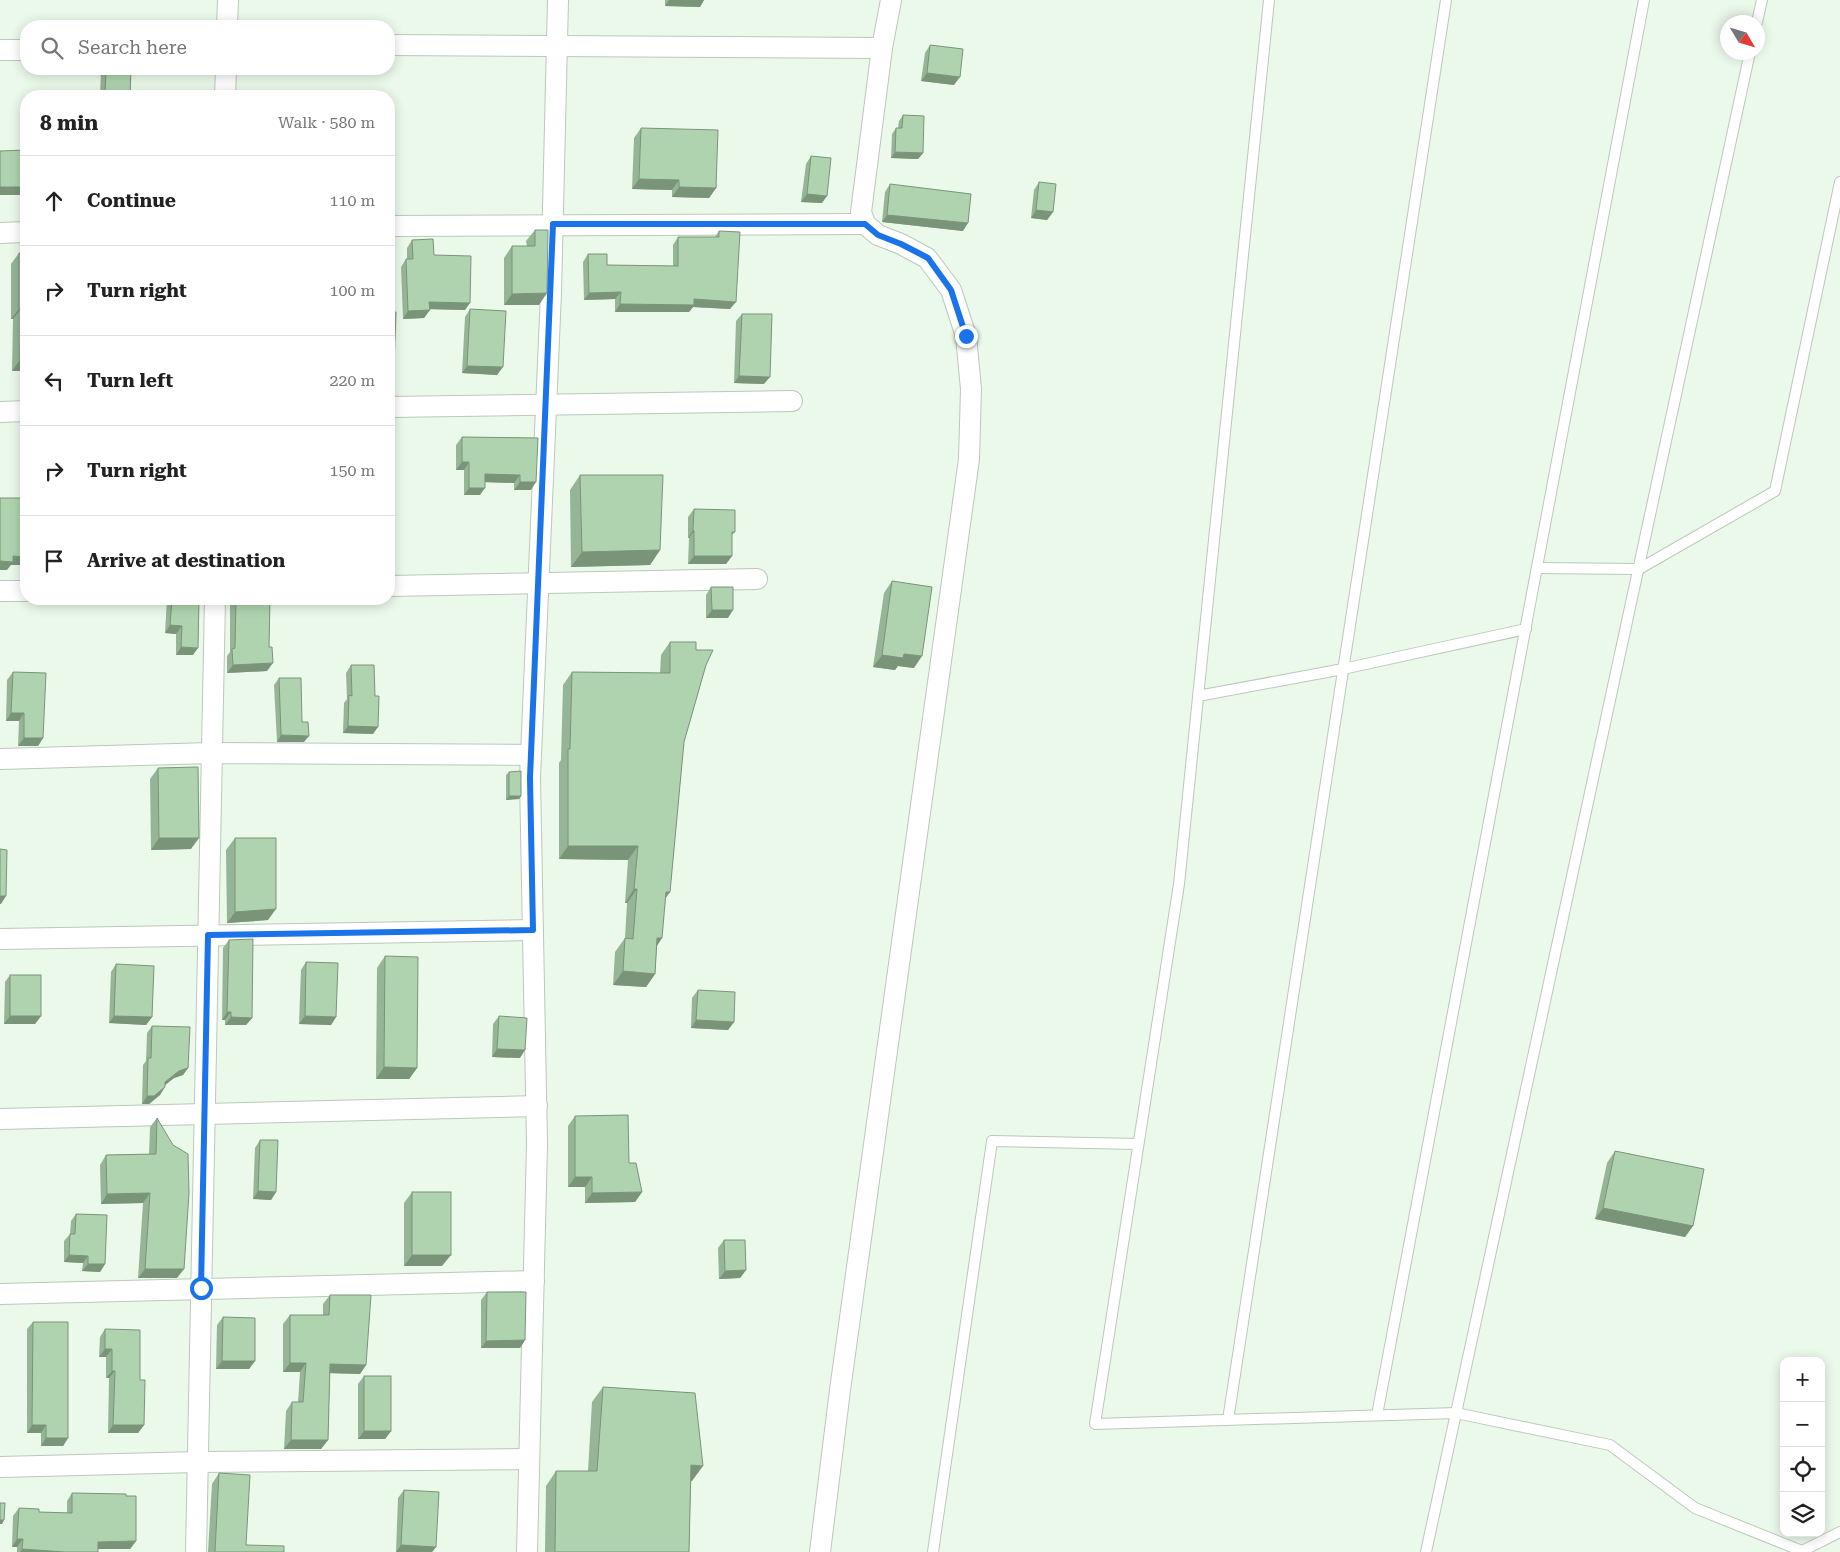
<!DOCTYPE html>
<html lang="en">
<head>
<meta charset="utf-8">
<style>
	:root { --surface:#fff; --page:#f6f6f6; --text:#222; --muted:#767676; --line:#e0e0e0 }
	body { margin:0; font-family:"Roboto Serif",serif; background:var(--page); color:var(--text) }
	.controls { position:absolute; right:15px; bottom:15px; display:grid; overflow:hidden; border-radius:10px; box-shadow:0 2px 12px #0003 }
	.controls button { width:45px; height:45px; display:grid; place-items:center; padding:0; border:0; border-bottom:1px solid var(--line); background:var(--surface); color:var(--text); font:25px sans-serif }
	.compass { position:absolute; left:1720px; top:15px; width:45px; height:45px; border-radius:50%; background:var(--surface); box-shadow:0 2px 12px #0003; rotate:128deg }
	.stop { position:absolute; width:15px; height:15px; margin:-11px; border:4px solid #1a73e8; border-radius:50%; background:#fff }
	.stop.end { background:#1a73e8; border-color:#fff; box-shadow:0 1px 5px #0008 }
	.list { margin:0; padding:0; list-style:none }
	h2 { display:flex; justify-content:space-between; align-items:center; height:65px; margin:0; padding:0 20px; font-size:21px }
	h2 small { font-size:16px; font-weight:400; color:var(--muted) }
	.list li { display:grid; grid-template-columns:32px 1fr auto; gap:15px; align-items:center; box-sizing:border-box; height:90px; padding:0 20px; border-top:1px solid var(--line) }
	.list b { display:block; font-size:19px; white-space:nowrap }
	.list em { font-size:16px; font-style:normal; color:var(--muted) }
	.icon { flex:none; width:28px; height:28px; fill:none; stroke:currentColor; stroke-width:2; stroke-linecap:round; stroke-linejoin:round }
	.map { position:relative; flex:none; width:1840px; height:1552px; overflow:hidden }
	.search { position:absolute; background:var(--surface); box-shadow:0 2px 12px #0003; left:20px; top:20px; width:375px; height:55px; display:flex; align-items:center; gap:12px; box-sizing:border-box; padding:0 18px; border-radius:20px; color:var(--muted); font-size:19px }
	.panel { position:absolute; background:var(--surface); box-shadow:0 2px 12px #0003; left:20px; top:90px; width:375px; height:515px; border-radius:20px }
	.map>svg:first-child { display:block }
	.lines { fill:none; stroke-linecap:round; stroke-linejoin:round }
	.lane-casing { stroke:#bbc8bb; stroke-width:12 }
	.street-casing { stroke:#bbc8bb; stroke-width:22 }
	.lane { stroke:#fff; stroke-width:10 }
	.street { stroke:#fff; stroke-width:20 }
	.wall { fill:#96b596 }
	.shaded-wall { fill:#7a947a }
	.building { fill:#afd3af; stroke:#7a947a }
	.route { stroke:#1a73e8; stroke-width:6 }
</style>
</head>
<body>
<div class="map">
<svg width="1840" height="1552" viewBox="0 0 1840 1552">
	<rect width="100%" height="100%" fill="#ebf9eb"/>
	<g class="lines">
		<defs>
			<g id="lane">
				<polyline points="1269,0 1179,884 1095,1424 1456,1413 1610,1445 1695,1508 1802,1551 1840,1532"/>
				<polyline points="1757,22 1762,0"/>
				<polyline points="1537,568 1639,569 1775,491 1840,182"/>
				<polyline points="1198,696 1343,669 1526,629"/>
				<polyline points="1377,1415 1644,0"/>
				<polyline points="1228,1420 1446,0"/>
				<polyline points="933,1552 992,1141 1138,1144"/>
				<polyline points="1426,1552 1750,52"/>
			</g>
			<g id="street">
				<polyline points="227,26 228,0"/>
				<polyline points="389,45 882,48"/>
				<polyline points="0,50 26,50"/>
				<polyline points="225,96 226,69"/>
				<polyline points="389,226 865,224"/>
				<polyline points="0,233 26,232"/>
				<polyline points="389,407 792,401"/>
				<polyline points="0,412 26,411"/>
				<polyline points="389,586 757,579"/>
				<polyline points="0,591 26,591"/>
				<polyline points="0,759 211,753 531,755"/>
				<polyline points="0,939 533,930"/>
				<polyline points="0,1119 537,1106"/>
				<polyline points="0,1294 534,1281"/>
				<polyline points="0,1467 198,1462 529,1459"/>
				<polyline points="196,1552 215,599"/>
				<polyline points="527,1552 537,1144 530,778 551,293 558,0"/>
				<polyline points="820,1552 840,1390 969,459 971,389 966,336 951,290 927,258 901,244 878,235 865,224 861,212 882,48 891,0"/>
			</g>
		</defs>
		<use href="#lane" class="lane-casing"/>
		<use href="#street" class="street-casing"/>
		<use href="#lane" class="lane"/>
		<use href="#street" class="street"/>
	</g>
	<g class="wall">
		<polygon points="665,0 704,0 700,7 665,6"/>
		<polygon points="930,45 954,85 921,81 925,53"/>
		<polygon points="101,69 131,69 130,96 100,96"/>
		<polygon points="903,115 923,153 918,159 891,158 892,134 896,128 898,128 899,121"/>
		<polygon points="641,128 716,188 709,198 672,197 672,190 632,189 634,138"/>
		<polygon points="26,142 26,203 21,203 25,145"/>
		<polygon points="811,156 822,203 801,202 806,164"/>
		<polygon points="1039,182 1053,212 1047,220 1031,218 1034,190"/>
		<polygon points="890,184 963,231 882,222 885,192"/>
		<polygon points="535,230 539,305 504,305 504,258 512,246 527,246 526,241"/>
		<polygon points="719,231 730,309 693,307 689,312 615,312 615,299 584,300 583,262 588,254 607,265 673,266 673,245 678,237 715,237"/>
		<polygon points="412,240 434,255 465,310 430,309 424,318 403,319 401,267 406,259 407,259 407,248"/>
		<polygon points="19,253 26,371 12,371 13,319 11,319 11,264"/>
		<polygon points="470,309 497,375 462,373 465,317"/>
		<polygon points="742,314 764,384 734,383 736,321"/>
		<polygon points="462,437 538,438 531,490 514,490 514,483 485,482 480,495 464,495 464,470 456,470 456,445"/>
		<polygon points="580,475 660,550 650,565 571,567 570,490"/>
		<polygon points="694,509 735,532 732,535 732,556 726,564 688,564 689,538 688,538 688,517"/>
		<polygon points="892,581 914,668 898,666 895,670 873,667 884,593"/>
		<polygon points="711,587 728,618 706,618 706,595"/>
		<polygon points="167,599 199,599 193,655 176,655 176,634 165,633"/>
		<polygon points="234,599 270,599 269,647 267,671 227,673 227,656 230,652 230,604"/>
		<polygon points="670,642 696,650 706,665 684,742 670,892 665,898 662,938 657,946 655,974 646,987 613,985 615,952 625,938 627,903 625,903 628,860 559,859 559,763 561,760 563,685 572,672 660,673 661,655"/>
		<polygon points="351,665 373,734 343,733 344,703 347,699 346,673"/>
		<polygon points="13,672 43,738 38,746 18,746 19,721 6,721 7,680"/>
		<polygon points="279,678 302,722 304,742 277,742 274,685"/>
		<polygon points="158,768 191,849 151,850 150,779"/>
		<polygon points="509,772 521,796 519,799 506,800 506,775"/>
		<polygon points="235,838 268,920 227,923 226,850"/>
		<polygon points="229,940 252,1018 246,1025 225,1025 225,1020 222,1020 223,948"/>
		<polygon points="385,956 417,1068 409,1079 376,1079 377,968"/>
		<polygon points="306,962 336,1017 331,1025 299,1024 301,970"/>
		<polygon points="116,964 152,1017 146,1025 109,1023 111,972"/>
		<polygon points="10,975 41,1016 35,1024 4,1024 5,982"/>
		<polygon points="698,990 734,1022 728,1030 691,1028 692,998"/>
		<polygon points="499,1016 520,1058 492,1057 493,1024"/>
		<polygon points="152,1026 188,1068 183,1075 174,1078 165,1085 160,1095 149,1104 142,1104 143,1065 146,1061 147,1033"/>
		<polygon points="575,1116 629,1163 642,1192 635,1202 585,1203 585,1187 568,1187 568,1126"/>
		<polygon points="157,1118 177,1278 138,1278 143,1203 101,1204 100,1165 106,1155 149,1154 150,1127"/>
		<polygon points="260,1140 276,1192 271,1200 253,1199 255,1148"/>
		<polygon points="1615,1151 1693,1226 1685,1237 1595,1219 1607,1163"/>
		<polygon points="412,1192 442,1266 404,1266 404,1203"/>
		<polygon points="76,1214 105,1264 100,1272 82,1271 83,1263 64,1262 64,1241 70,1234 71,1221"/>
		<polygon points="724,1240 746,1270 740,1278 719,1279 718,1248"/>
		<polygon points="487,1292 525,1340 520,1348 481,1348 481,1300"/>
		<polygon points="330,1295 366,1365 360,1374 330,1373 328,1440 321,1449 284,1449 286,1411 292,1402 298,1402 300,1372 283,1372 283,1324 290,1315 323,1315 323,1304"/>
		<polygon points="223,1317 255,1361 249,1369 216,1369 217,1325"/>
		<polygon points="33,1322 68,1438 63,1446 41,1446 41,1433 27,1433 27,1329"/>
		<polygon points="105,1329 140,1380 144,1425 138,1433 108,1433 109,1378 106,1378 106,1357 99,1357 100,1337"/>
		<polygon points="364,1376 391,1431 385,1439 358,1439 358,1384"/>
		<polygon points="603,1387 692,1481 691,1481 689,1552 545,1552 546,1486 556,1471 588,1471 592,1402"/>
		<polygon points="219,1473 246,1545 284,1552 208,1552 212,1484"/>
		<polygon points="404,1490 436,1547 432,1552 396,1552 398,1498"/>
		<polygon points="72,1493 136,1541 130,1549 98,1549 98,1552 17,1552 17,1547 12,1547 13,1516 19,1508 39,1512 67,1513 67,1501"/>
	</g>
	<g class="shaded-wall">
		<polygon points="669,0 704,0 700,7 665,6"/>
		<polygon points="927,73 960,77 954,85 921,81"/>
		<polygon points="895,152 923,153 918,159 891,158"/>
		<polygon points="639,179 679,180 672,190 632,189"/>
		<polygon points="0,187 26,187 26,188 21,195 0,195"/>
		<polygon points="679,187 716,188 709,198 672,197"/>
		<polygon points="807,194 827,196 822,203 801,202"/>
		<polygon points="26,195 26,203 21,203"/>
		<polygon points="1036,210 1053,212 1047,220 1031,218"/>
		<polygon points="887,215 968,223 963,231 882,222"/>
		<polygon points="621,292 615,299 584,300 589,293"/>
		<polygon points="547,293 539,305 504,305 512,294"/>
		<polygon points="694,299 736,302 730,309 693,307 689,312 615,312 620,304"/>
		<polygon points="429,302 470,303 465,310 424,309"/>
		<polygon points="19,309 21,309 13,319 11,319"/>
		<polygon points="430,310 424,318 403,319 408,311"/>
		<polygon points="20,360 26,360 26,371 12,371"/>
		<polygon points="389,365 394,365 389,372"/>
		<polygon points="467,366 503,367 497,375 462,373"/>
		<polygon points="739,376 770,377 764,384 734,383"/>
		<polygon points="462,462 469,462 464,470 456,470"/>
		<polygon points="485,474 520,475 514,483 480,482"/>
		<polygon points="520,482 536,482 531,490 514,490"/>
		<polygon points="469,488 485,488 480,495 464,495"/>
		<polygon points="693,530 694,531 689,538 688,538"/>
		<polygon points="660,550 650,565 571,567 582,552"/>
		<polygon points="13,556 26,557 26,565 11,565 7,570 0,570 0,561"/>
		<polygon points="694,556 732,556 726,564 688,564"/>
		<polygon points="712,610 733,610 728,618 706,618"/>
		<polygon points="170,625 182,626 176,634 165,633"/>
		<polygon points="181,647 198,648 193,655 176,655"/>
		<polygon points="904,654 922,656 914,668 898,666 895,670 873,667 882,655"/>
		<polygon points="273,663 267,671 227,673 233,665"/>
		<polygon points="11,713 24,713 19,721 6,721"/>
		<polygon points="348,726 378,727 373,734 343,733"/>
		<polygon points="281,735 309,736 304,742 277,742"/>
		<polygon points="24,738 43,738 38,746 18,746"/>
		<polygon points="509,796 521,796 519,799 506,800"/>
		<polygon points="159,838 199,838 191,849 151,850"/>
		<polygon points="568,846 638,846 628,860 559,859"/>
		<polygon points="634,889 637,889 627,903 625,903"/>
		<polygon points="666,892 670,892 660,906"/>
		<polygon points="0,896 6,896 1,904 0,904"/>
		<polygon points="276,909 268,920 227,923 235,912"/>
		<polygon points="657,938 662,938 653,951"/>
		<polygon points="623,971 655,974 646,987 613,985"/>
		<polygon points="227,1012 231,1012 225,1020 222,1020"/>
		<polygon points="10,1016 41,1016 35,1024 4,1024"/>
		<polygon points="114,1016 152,1017 146,1025 109,1023"/>
		<polygon points="305,1016 336,1017 331,1025 299,1024"/>
		<polygon points="231,1017 252,1018 246,1025 225,1025"/>
		<polygon points="696,1020 734,1022 728,1030 691,1028"/>
		<polygon points="497,1049 525,1050 520,1058 492,1057"/>
		<polygon points="384,1067 417,1068 409,1079 376,1079"/>
		<polygon points="188,1068 183,1075 174,1078 160,1089 165,1082 179,1071"/>
		<polygon points="165,1087 160,1095 149,1104 142,1104 147,1096"/>
		<polygon points="575,1177 592,1177 585,1187 568,1187"/>
		<polygon points="258,1191 276,1192 271,1200 253,1199"/>
		<polygon points="642,1192 635,1202 585,1203 592,1193"/>
		<polygon points="150,1193 143,1203 101,1204 107,1194"/>
		<polygon points="1603,1208 1693,1226 1685,1237 1595,1219"/>
		<polygon points="69,1255 88,1256 83,1263 64,1262"/>
		<polygon points="412,1255 451,1255 442,1266 404,1266"/>
		<polygon points="88,1264 105,1264 100,1272 82,1271"/>
		<polygon points="145,1269 184,1269 177,1278 138,1278"/>
		<polygon points="746,1270 740,1278 719,1279 725,1271"/>
		<polygon points="525,1340 520,1348 481,1348 486,1341"/>
		<polygon points="105,1349 112,1349 106,1357 99,1357"/>
		<polygon points="222,1361 255,1361 249,1369 216,1369"/>
		<polygon points="290,1363 306,1363 300,1372 283,1372"/>
		<polygon points="330,1364 366,1365 360,1374 324,1373"/>
		<polygon points="112,1371 115,1371 109,1378 106,1378"/>
		<polygon points="32,1425 46,1425 41,1433 27,1433"/>
		<polygon points="113,1425 144,1425 138,1433 108,1433"/>
		<polygon points="364,1431 391,1431 385,1439 358,1439"/>
		<polygon points="46,1438 68,1438 63,1446 41,1446"/>
		<polygon points="291,1440 328,1440 321,1449 284,1449"/>
		<polygon points="691,1465 703,1466 692,1481 680,1480"/>
		<polygon points="0,1520 4,1520 2,1524 0,1524"/>
		<polygon points="17,1539 23,1539 17,1547 12,1547"/>
		<polygon points="136,1541 130,1549 93,1549 98,1542"/>
		<polygon points="401,1545 436,1547 432,1552 396,1552"/>
		<polygon points="22,1549 65,1552 20,1552"/>
	</g>
	<g class="building">
		<polygon points="930,45 963,49 960,77 927,73"/>
		<polygon points="106,69 131,69 130,96 105,96"/>
		<polygon points="903,115 924,116 923,153 895,152 896,128 902,128"/>
		<polygon points="641,128 718,130 716,188 679,187 679,180 639,179"/>
		<polygon points="26,150 26,187 0,187 0,151"/>
		<polygon points="811,156 831,158 827,196 807,194"/>
		<polygon points="1039,182 1056,184 1053,212 1036,210"/>
		<polygon points="890,184 971,194 968,223 887,215"/>
		<polygon points="535,230 548,230 547,293 512,294 512,246 535,246"/>
		<polygon points="719,231 740,232 736,302 694,299 694,305 620,304 621,292 589,293 588,254 607,254 607,265 678,266 678,237 719,237"/>
		<polygon points="433,239 434,255 471,256 470,303 429,302 430,310 408,311 406,259 413,259 412,240"/>
		<polygon points="19,253 26,253 26,360 20,360 21,309 19,309"/>
		<polygon points="470,309 506,311 503,367 467,366"/>
		<polygon points="389,312 396,312 394,365 389,365"/>
		<polygon points="742,314 772,314 770,377 739,376"/>
		<polygon points="462,437 538,438 536,482 520,482 520,475 485,474 485,488 469,488 469,462 462,462"/>
		<polygon points="580,475 663,475 660,550 582,552"/>
		<polygon points="0,498 26,498 26,557 13,556 13,562 0,561"/>
		<polygon points="694,509 735,510 735,532 732,532 732,556 694,556 694,531 693,530"/>
		<polygon points="892,581 932,587 922,656 904,654 903,658 882,655"/>
		<polygon points="711,587 733,587 733,610 712,610"/>
		<polygon points="172,599 199,599 198,648 181,647 182,626 170,625"/>
		<polygon points="236,599 270,599 269,647 272,647 273,663 233,665 232,649 235,648"/>
		<polygon points="670,642 696,642 696,650 713,650 706,665 684,742 670,892 666,892 662,938 657,938 655,974 623,971 625,938 633,939 637,889 634,889 638,846 568,846 568,749 570,749 572,672 670,673"/>
		<polygon points="351,665 374,665 375,696 379,696 378,727 348,726 349,695 352,696"/>
		<polygon points="13,672 46,673 43,738 24,738 24,713 11,713"/>
		<polygon points="279,678 301,678 302,722 308,722 309,736 281,735"/>
		<polygon points="198,767 199,838 159,838 158,768"/>
		<polygon points="521,771 521,796 509,796 509,772"/>
		<polygon points="235,838 276,838 276,909 235,912"/>
		<polygon points="0,849 7,850 6,896 0,896"/>
		<polygon points="253,939 252,1018 231,1017 231,1012 227,1012 229,940"/>
		<polygon points="385,956 418,957 417,1068 384,1067"/>
		<polygon points="306,962 338,963 336,1017 305,1016"/>
		<polygon points="116,964 154,966 152,1017 114,1016"/>
		<rect x="10" y="975" width="31" height="41"/>
		<polygon points="698,990 735,992 734,1022 696,1020"/>
		<polygon points="499,1016 527,1018 525,1050 497,1049"/>
		<polygon points="152,1026 190,1027 188,1068 179,1071 165,1082 165,1087 154,1096 147,1096 148,1058 151,1058"/>
		<polygon points="628,1115 629,1163 636,1163 642,1192 592,1193 592,1177 575,1177 575,1116"/>
		<polygon points="157,1118 173,1145 188,1154 189,1193 184,1269 145,1269 150,1193 107,1194 106,1155 156,1154"/>
		<polygon points="260,1140 278,1140 276,1192 258,1191"/>
		<polygon points="1615,1151 1704,1169 1693,1226 1603,1208"/>
		<rect x="412" y="1192" width="39" height="63"/>
		<polygon points="76,1214 107,1215 105,1264 88,1264 88,1256 69,1255 70,1234 75,1234"/>
		<polygon points="724,1240 745,1240 746,1270 725,1271"/>
		<polygon points="487,1292 526,1292 525,1340 486,1341"/>
		<polygon points="330,1295 371,1295 366,1365 330,1364 328,1440 291,1440 292,1402 303,1402 306,1363 290,1363 290,1315 329,1315"/>
		<polygon points="223,1317 255,1318 255,1361 222,1361"/>
		<polygon points="33,1322 68,1322 68,1438 46,1438 46,1425 32,1425"/>
		<polygon points="105,1329 140,1330 140,1380 145,1380 144,1425 113,1425 115,1371 112,1371 112,1349 105,1349"/>
		<rect x="364" y="1376" width="27" height="55"/>
		<polygon points="603,1387 695,1393 703,1466 691,1465 689,1552 555,1552 556,1471 597,1471"/>
		<polygon points="219,1473 250,1475 246,1545 284,1546 284,1552 215,1552"/>
		<polygon points="404,1490 439,1492 436,1547 401,1545"/>
		<polygon points="72,1493 126,1494 126,1496 136,1496 136,1541 98,1542 98,1552 65,1552 22,1549 23,1539 17,1539 19,1508 39,1509 39,1512 72,1513"/>
		<polygon points="0,1503 5,1503 4,1520 0,1520"/>
	</g>
	<g class="lines">
		<polyline class="route" points="201,1288 208,935 533,930 530,778 553,224 865,224 878,235 901,244 928,258 951,290 966,336"/>
	</g>
</svg>
<div class="controls">
<button>+</button>
<button>−</button>
<button><svg class="icon" aria-label="locate" viewBox="0 0 24 24"><circle cx="12" cy="12" r="6"/><path d="M12 2v4M12 18v4M2 12h4M18 12h4"/></svg></button>
<button><svg class="icon" aria-label="layers" viewBox="0 0 24 24"><path d="M12 4l9 5-9 5-9-5zM3 14l9 5 9-5"/></svg></button>
</div>
<svg class="compass" viewBox="-18 -18 36 36"><path d="M0-13l5 13h-10z" fill="#e53935"/><path d="M0 13l5-13h-10z" fill="#767676"/></svg>
<div class="stop" style="left:201px;top:1288px"></div>
<div class="stop end" style="left:966px;top:336px"></div>
<div class="search"><svg class="icon" aria-label="search" viewBox="0 0 24 24"><circle cx="10" cy="10" r="6"/><path d="M15 15l6 6"/></svg>Search here</div>
<section class="panel">
<h2>8 min<small>Walk · 580 m</small></h2>
<ul class="list">
<li><svg class="icon" aria-label="ahead" viewBox="0 0 24 24"><path d="M12 20V5M6 11l6-6 6 6"/></svg><div><b>Continue</b></div><em>110 m</em></li>
<li><svg class="icon" aria-label="right" viewBox="0 0 24 24"><path d="M7 20v-9h11M14 6l5 5-5 5"/></svg><div><b>Turn right</b></div><em>100 m</em></li>
<li><svg class="icon" aria-label="left" viewBox="0 0 24 24"><path d="M17 20v-9H6M10 6l-5 5 5 5"/></svg><div><b>Turn left</b></div><em>220 m</em></li>
<li><svg class="icon" aria-label="right" viewBox="0 0 24 24"><path d="M7 20v-9h11M14 6l5 5-5 5"/></svg><div><b>Turn right</b></div><em>150 m</em></li>
<li><svg class="icon" aria-label="arrive" viewBox="0 0 24 24"><path d="M6 21V4h12l-3 4 3 4H6"/></svg><div><b>Arrive at destination</b></div></li>
</ul>
</section>
</div>
</body>
</html>
